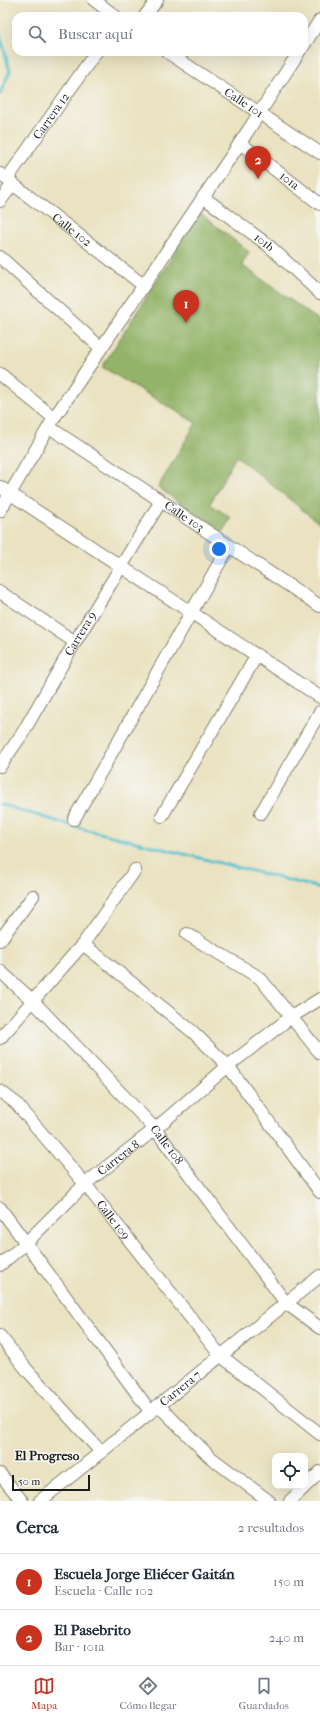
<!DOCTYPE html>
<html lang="es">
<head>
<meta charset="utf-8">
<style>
	:root { --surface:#fff; --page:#f2f2f3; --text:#1f2937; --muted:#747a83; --line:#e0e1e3; --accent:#c8321e }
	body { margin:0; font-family:"IM FELL French Canon",serif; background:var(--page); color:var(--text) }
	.controls { position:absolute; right:12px; bottom:12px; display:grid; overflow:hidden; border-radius:8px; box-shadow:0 4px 16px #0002 }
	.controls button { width:36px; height:36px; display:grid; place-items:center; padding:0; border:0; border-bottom:1px solid var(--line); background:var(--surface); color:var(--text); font:20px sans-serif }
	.scale { position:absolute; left:12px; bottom:10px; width:78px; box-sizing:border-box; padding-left:4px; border:2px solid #1c1c1c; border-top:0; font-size:11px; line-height:14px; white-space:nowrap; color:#1c1c1c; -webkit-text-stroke:3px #f6f6f2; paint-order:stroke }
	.you { position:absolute; left:219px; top:549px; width:14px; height:14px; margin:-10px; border:3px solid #fff; border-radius:50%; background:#1a73e8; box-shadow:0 0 0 6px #1a73e833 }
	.badge { display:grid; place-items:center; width:26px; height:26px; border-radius:50%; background:var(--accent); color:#fff; font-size:13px; font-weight:700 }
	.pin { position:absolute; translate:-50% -33px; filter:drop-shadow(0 1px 2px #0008) }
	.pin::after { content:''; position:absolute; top:21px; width:14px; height:12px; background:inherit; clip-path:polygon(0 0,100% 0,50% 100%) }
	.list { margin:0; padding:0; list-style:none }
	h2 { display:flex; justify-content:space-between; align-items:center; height:52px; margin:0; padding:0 16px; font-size:17px }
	h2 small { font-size:13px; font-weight:400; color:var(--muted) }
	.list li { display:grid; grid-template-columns:26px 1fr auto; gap:12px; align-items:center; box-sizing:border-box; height:56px; padding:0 16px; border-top:1px solid var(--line) }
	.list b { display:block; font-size:15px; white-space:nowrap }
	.list p { margin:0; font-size:13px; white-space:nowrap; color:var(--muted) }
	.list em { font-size:13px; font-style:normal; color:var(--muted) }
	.icon { flex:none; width:22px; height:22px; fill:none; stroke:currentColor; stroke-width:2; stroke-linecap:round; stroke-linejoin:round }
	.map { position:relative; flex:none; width:320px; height:1501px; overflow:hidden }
	.search { position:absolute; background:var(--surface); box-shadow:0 4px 16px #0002; left:12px; right:12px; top:12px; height:44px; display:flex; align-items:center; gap:10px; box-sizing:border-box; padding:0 14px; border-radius:12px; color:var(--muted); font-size:15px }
	.sheet { height:164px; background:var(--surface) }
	nav { display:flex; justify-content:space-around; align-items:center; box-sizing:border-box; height:56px; border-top:1px solid var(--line); background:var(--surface); font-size:11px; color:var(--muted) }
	nav a { display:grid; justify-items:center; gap:2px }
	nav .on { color:var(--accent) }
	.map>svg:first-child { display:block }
	.forest { fill:#93b367; stroke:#586842 }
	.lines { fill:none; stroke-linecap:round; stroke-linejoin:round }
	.stream { stroke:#55c1ce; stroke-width:3 }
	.minor-casing { stroke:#837f6e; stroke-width:14 }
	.minor { stroke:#fff; stroke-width:12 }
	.labels { text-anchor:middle; stroke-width:3.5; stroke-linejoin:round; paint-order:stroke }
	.street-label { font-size:12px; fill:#1c1c1c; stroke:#f6f6f2 }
	.neighbourhood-label { font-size:13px; font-weight:bold; fill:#1c1c1c; stroke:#f6f6f2 }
</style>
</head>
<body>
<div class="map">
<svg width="320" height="1501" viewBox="0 0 320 1501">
	<rect width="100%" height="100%" fill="#f6f6f2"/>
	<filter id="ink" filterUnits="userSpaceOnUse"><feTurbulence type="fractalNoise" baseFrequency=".025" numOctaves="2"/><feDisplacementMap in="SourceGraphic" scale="8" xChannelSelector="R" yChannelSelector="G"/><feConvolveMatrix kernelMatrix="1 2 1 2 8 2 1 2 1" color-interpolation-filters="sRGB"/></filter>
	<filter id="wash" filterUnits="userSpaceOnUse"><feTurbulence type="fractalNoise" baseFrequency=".012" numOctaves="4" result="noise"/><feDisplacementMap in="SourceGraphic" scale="16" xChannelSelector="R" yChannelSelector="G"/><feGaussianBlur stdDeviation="0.9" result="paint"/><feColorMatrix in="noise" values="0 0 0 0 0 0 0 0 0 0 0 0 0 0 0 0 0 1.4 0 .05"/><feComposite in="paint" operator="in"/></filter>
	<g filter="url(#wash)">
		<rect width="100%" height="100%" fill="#eae2c0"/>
		<polygon class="forest" points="200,213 249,252 242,265 320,321 320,524 236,456 210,504 231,518 221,534 158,487 196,423 102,367"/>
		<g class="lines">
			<g class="stream">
				<polyline points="0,35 10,71 0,94"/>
				<polyline points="0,804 76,827 320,888"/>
			</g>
		</g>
	</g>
	<g filter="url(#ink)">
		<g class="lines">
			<defs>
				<g id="minor">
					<polyline points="94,0 115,16"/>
					<polyline points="145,16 157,0"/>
					<polyline points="304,45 320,20"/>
					<path id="s1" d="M167 52 320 153"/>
					<path id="s2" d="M240 143 320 204"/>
					<path id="s3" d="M0 174 143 285"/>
					<path id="s4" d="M7 179 96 52"/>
					<path id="s5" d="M203 197 268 245 320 293"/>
					<polyline points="0,201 13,184"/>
					<polyline points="0,257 101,348"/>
					<polyline points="0,374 54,418"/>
					<path id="s6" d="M49 427 320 606"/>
					<polyline points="0,487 320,697"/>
					<polyline points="0,511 54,418 240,143 299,52"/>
					<polyline points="0,592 75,642"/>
					<path id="s7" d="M0 766 22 734 75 642 161 501"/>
					<polyline points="261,813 320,712"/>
					<polyline points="162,816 257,655"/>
					<polyline points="74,819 229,546"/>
					<polyline points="187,934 260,978 320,1053"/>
					<polyline points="0,940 33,896"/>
					<polyline points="83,944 193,1032 228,1066 320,1192"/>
					<path id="s8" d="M0 971 33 1001 155 1129 286 1303 320 1328"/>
					<polyline points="0,1038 83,944 135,870"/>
					<path id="s9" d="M0 1091 16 1103 85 1184 220 1355 320 1434"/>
					<polyline points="0,1208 150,1411"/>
					<path id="s10" d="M0 1265 26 1243 85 1184 155 1129 228 1066 291 1017 320 999"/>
					<polyline points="0,1336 27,1370 101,1452"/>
					<polyline points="158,1405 210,1457 269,1501"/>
					<polyline points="0,1474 22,1501"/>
					<path id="s11" d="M40 1501 320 1276"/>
					<polyline points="290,1501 320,1472"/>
				</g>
			</defs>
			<use href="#minor" class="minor-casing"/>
			<use href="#minor" class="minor"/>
		</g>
	</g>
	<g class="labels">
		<g class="street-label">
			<text dy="4" stroke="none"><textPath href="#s1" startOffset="92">Calle 101</textPath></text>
			<text dy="4" stroke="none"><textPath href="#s4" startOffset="77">Carrera 12</textPath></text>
			<text dy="4" stroke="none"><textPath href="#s2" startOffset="62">101a</textPath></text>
			<text dy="4" stroke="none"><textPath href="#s3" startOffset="91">Calle 102</textPath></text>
			<text dy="4" stroke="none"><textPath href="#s5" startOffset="76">101b</textPath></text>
			<text dy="4" stroke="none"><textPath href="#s6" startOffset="162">Calle 103</textPath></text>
			<text dy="4" stroke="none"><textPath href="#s7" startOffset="155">Carrera 9</textPath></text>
			<text dy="4" stroke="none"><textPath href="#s8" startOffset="241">Calle 108</textPath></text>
			<text dy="4" stroke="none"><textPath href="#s10" startOffset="160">Carrera 8</textPath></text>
			<text dy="4" stroke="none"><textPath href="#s9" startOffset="172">Calle 109</textPath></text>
			<text dy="4" stroke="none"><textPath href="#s11" startOffset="180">Carrera 7</textPath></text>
		</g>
		<g class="neighbourhood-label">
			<text x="47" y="1460">El Progreso</text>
		</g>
	</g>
</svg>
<div class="controls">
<button><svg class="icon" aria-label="locate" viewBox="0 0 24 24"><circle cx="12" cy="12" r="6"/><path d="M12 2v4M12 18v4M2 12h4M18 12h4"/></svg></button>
</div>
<div class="scale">50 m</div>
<div class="you"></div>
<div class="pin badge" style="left:186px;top:323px">1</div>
<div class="pin badge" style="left:258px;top:179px">2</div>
<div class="search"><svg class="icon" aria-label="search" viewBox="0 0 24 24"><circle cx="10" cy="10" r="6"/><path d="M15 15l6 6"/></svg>Buscar aquí</div>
</div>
<section class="sheet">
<h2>Cerca<small>2 resultados</small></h2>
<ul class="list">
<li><span class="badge">1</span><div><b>Escuela Jorge Eliécer Gaitán</b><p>Escuela · Calle 102</p></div><em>150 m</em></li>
<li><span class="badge">2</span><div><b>El Pasebrito</b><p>Bar · 101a</p></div><em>240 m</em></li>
</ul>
</section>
<nav>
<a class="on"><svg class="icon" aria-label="map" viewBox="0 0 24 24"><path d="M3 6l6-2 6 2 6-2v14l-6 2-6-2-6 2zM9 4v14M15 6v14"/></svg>Mapa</a>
<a><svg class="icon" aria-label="directions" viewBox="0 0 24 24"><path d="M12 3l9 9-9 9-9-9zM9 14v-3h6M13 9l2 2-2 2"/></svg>Cómo llegar</a>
<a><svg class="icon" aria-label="saved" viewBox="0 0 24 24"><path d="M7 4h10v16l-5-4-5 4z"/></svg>Guardados</a>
</nav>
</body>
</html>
